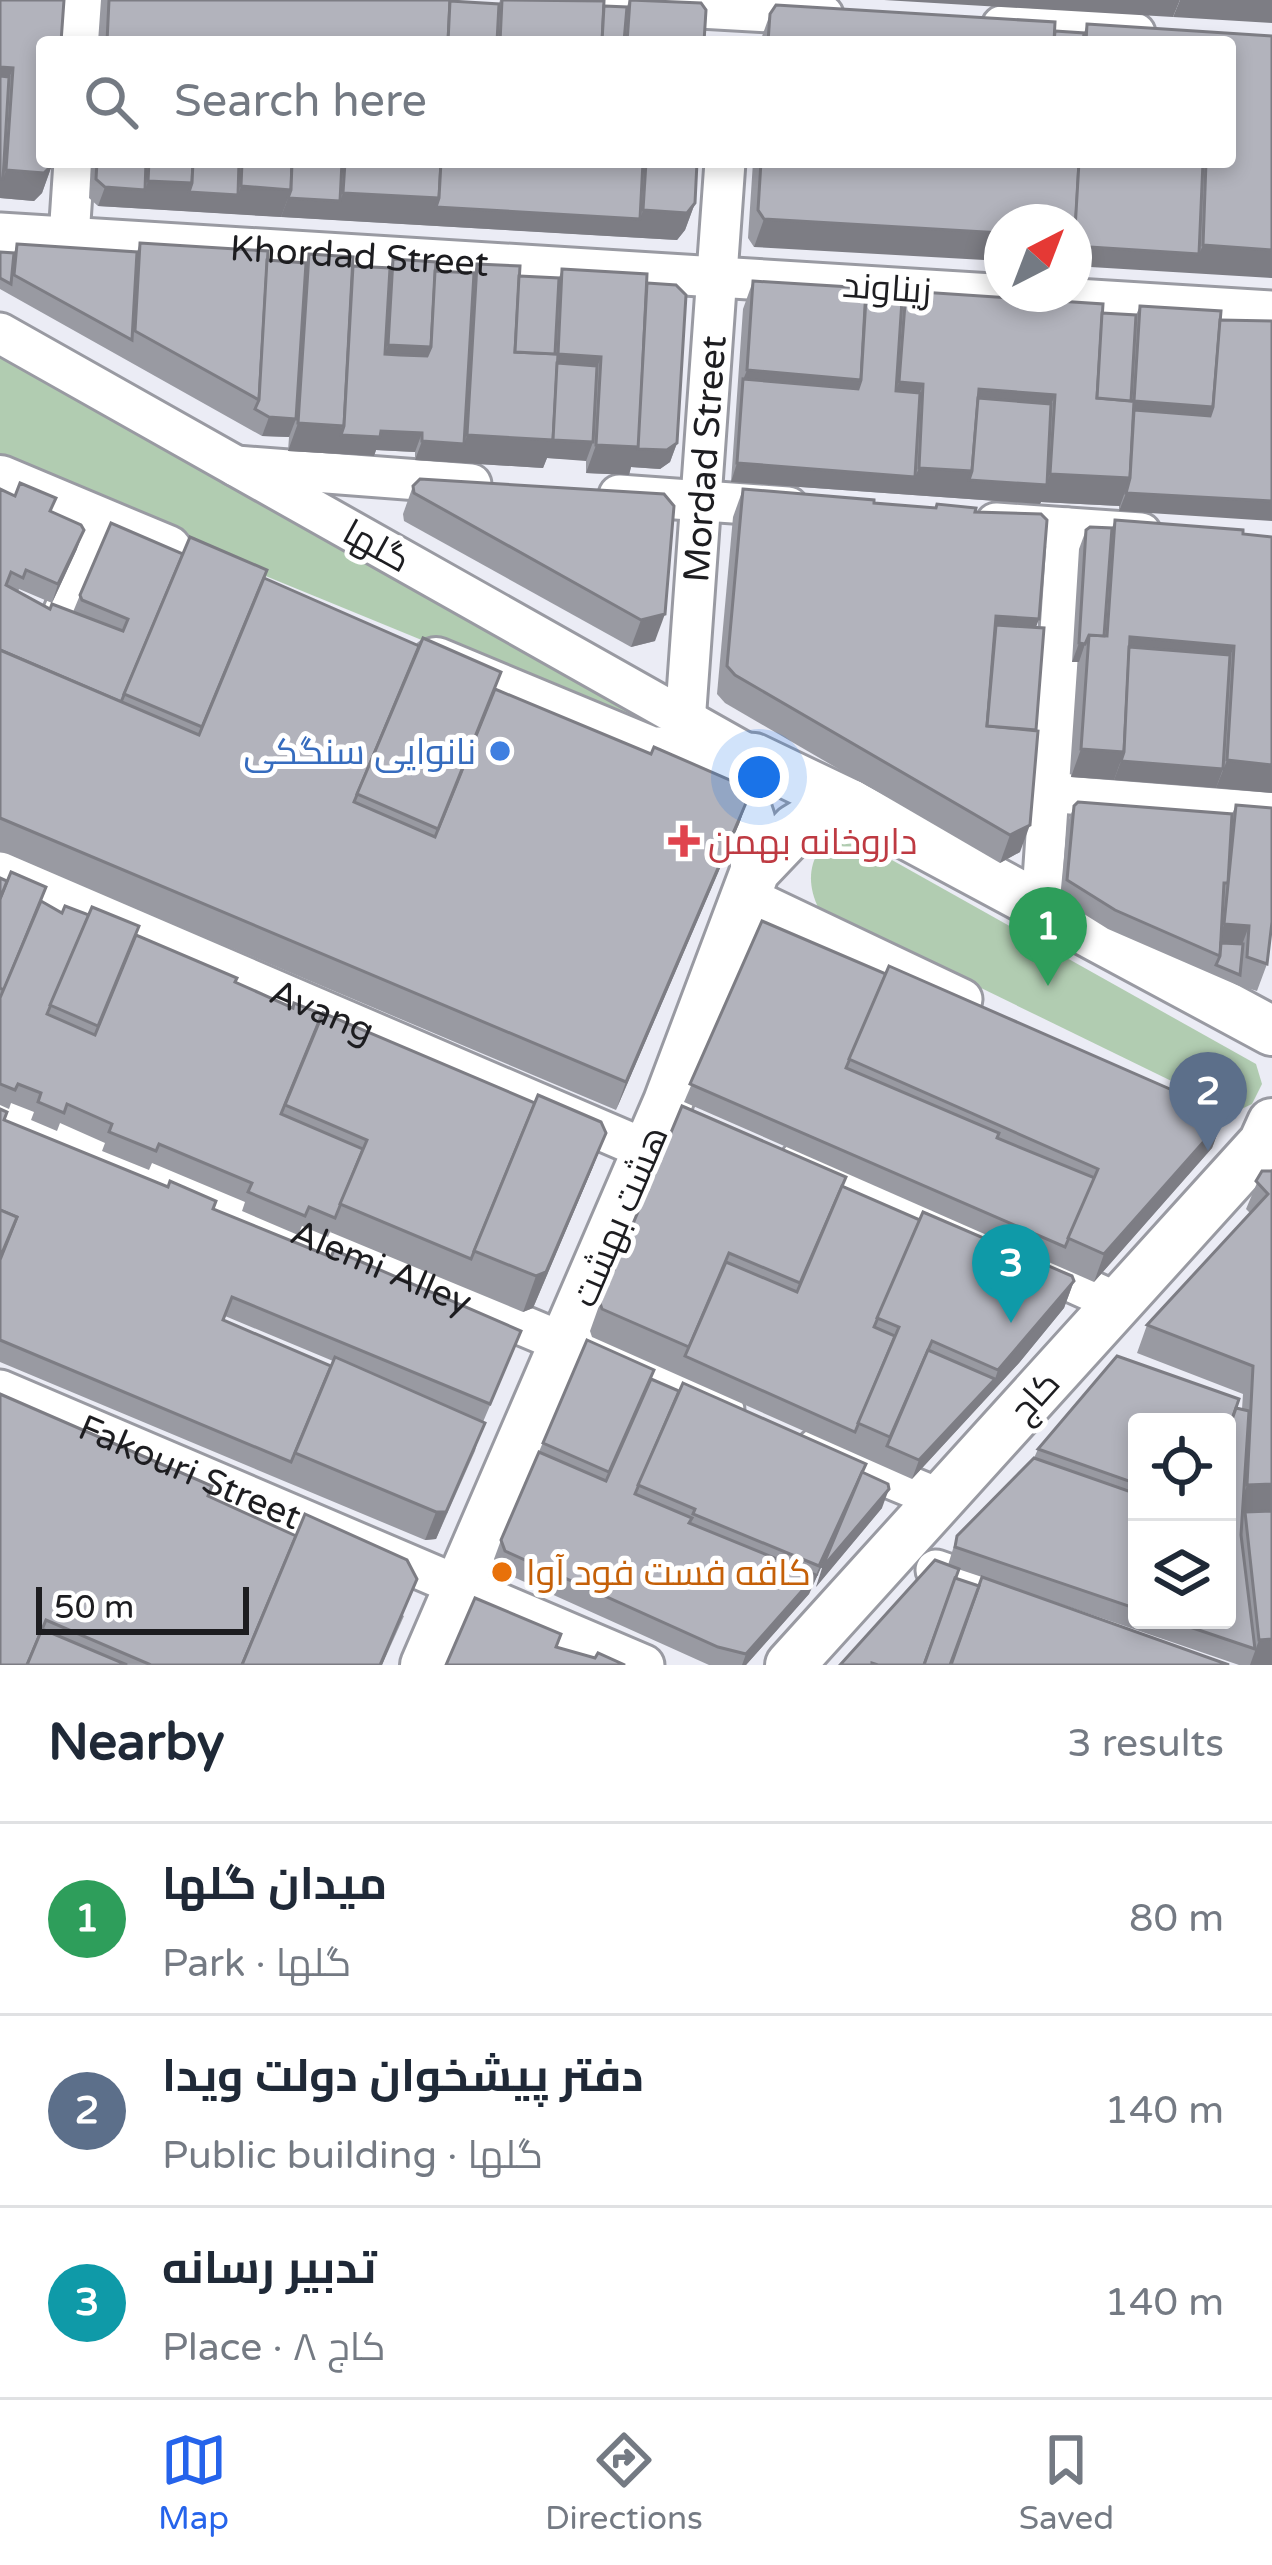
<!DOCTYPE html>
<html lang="en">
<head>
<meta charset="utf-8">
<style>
	:root { --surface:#fff; --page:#f6f6f7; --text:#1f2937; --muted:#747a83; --line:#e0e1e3; --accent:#2563eb }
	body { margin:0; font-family:"Varela Round",Cairo,sans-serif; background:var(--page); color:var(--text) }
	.controls { position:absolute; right:36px; bottom:36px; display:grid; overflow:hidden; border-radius:12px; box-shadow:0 6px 18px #0003 }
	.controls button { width:108px; height:108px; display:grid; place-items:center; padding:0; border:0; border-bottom:3px solid var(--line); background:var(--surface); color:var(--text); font:60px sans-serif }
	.compass { position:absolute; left:984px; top:204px; width:108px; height:108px; border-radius:50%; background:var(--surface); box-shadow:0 6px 18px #0003; rotate:42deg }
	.scale { position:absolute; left:36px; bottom:30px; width:213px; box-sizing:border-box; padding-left:12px; border:6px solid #1d1d20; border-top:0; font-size:33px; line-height:42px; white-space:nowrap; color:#1d1d20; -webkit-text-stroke:9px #fff; paint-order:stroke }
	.you { position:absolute; left:759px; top:777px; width:42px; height:42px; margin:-30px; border:9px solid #fff; border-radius:50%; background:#1a73e8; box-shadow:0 0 0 18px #1a73e833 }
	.badge { display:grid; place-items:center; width:78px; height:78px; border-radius:50%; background:var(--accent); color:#fff; font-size:39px; font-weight:700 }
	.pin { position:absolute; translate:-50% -99px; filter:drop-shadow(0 3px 6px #0008) }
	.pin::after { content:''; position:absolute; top:63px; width:42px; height:36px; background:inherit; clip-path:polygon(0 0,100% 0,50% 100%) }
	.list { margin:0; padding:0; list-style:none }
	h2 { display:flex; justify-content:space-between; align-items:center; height:156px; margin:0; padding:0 48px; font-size:51px }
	h2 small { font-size:39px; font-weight:400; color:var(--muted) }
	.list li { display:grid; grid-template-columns:78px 1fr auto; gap:36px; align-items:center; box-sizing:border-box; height:192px; padding:0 48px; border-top:3px solid var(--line) }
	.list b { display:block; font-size:45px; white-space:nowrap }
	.list p { margin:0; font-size:39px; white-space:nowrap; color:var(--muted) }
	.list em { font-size:39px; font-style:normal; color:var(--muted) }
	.icon { flex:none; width:66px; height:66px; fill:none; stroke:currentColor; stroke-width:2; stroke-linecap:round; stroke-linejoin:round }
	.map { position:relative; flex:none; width:1272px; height:1665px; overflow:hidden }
	.search { position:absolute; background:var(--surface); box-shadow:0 6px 18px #0003; left:36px; right:36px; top:36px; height:132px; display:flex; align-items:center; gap:30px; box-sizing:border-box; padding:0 42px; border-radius:12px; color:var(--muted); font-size:45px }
	.sheet { height:732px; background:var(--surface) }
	nav { display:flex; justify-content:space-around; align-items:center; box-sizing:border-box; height:168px; border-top:3px solid var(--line); background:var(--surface); font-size:33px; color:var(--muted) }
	nav a { display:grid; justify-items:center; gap:6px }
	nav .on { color:var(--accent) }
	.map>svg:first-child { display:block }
	.green { fill:#b1ccb1 }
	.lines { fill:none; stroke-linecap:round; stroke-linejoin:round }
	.minor-casing { stroke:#999aa2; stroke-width:45 }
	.major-casing { stroke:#999aa2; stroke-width:54 }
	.minor { stroke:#fff; stroke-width:39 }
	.major { stroke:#fff; stroke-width:48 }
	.wall { fill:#999aa2; fill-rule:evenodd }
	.shaded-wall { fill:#7d7d84 }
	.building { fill:#b2b3bc; stroke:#7d7d84; stroke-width:3 }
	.shop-dot { fill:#3f7fe0; stroke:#fff; stroke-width:4.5 }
	.health-dot { fill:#e0444e; stroke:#fff; stroke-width:4.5 }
	.food-dot { fill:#e8710a; stroke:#fff; stroke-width:4.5 }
	.labels { text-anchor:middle; stroke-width:10; stroke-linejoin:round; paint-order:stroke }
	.street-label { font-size:36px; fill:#1d1d20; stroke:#fff }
	.shop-label { font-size:36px; fill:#366cbe; stroke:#fff; text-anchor:end }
	.health-label { font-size:36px; fill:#be3a42; stroke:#fff; text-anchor:start }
	.food-label { font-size:36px; fill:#c56008; stroke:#fff; text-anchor:start }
</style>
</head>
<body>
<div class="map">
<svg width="1272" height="1665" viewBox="0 0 1272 1665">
	<rect width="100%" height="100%" fill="#ebecf5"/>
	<g class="green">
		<polygon points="0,348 653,717 641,730 0,467"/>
		<path d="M842 832 1256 1064 1262 1084 1252 1104 1235 1112 819 909C803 878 811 846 842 832Z"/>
	</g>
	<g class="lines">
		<defs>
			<g id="minor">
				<polyline points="559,0 823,15"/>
				<polyline points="1002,26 1135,33"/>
				<polyline points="81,42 83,0"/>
				<path id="s1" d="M0 233 1272 311"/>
				<polyline points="69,237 74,162"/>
				<polyline points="0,333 754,758"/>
				<polyline points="236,466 471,484"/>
				<polyline points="619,495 788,507"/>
				<polyline points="996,523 1141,533"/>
				<polyline points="60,621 100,522"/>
				<path id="s2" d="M684 737 725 162"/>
				<polyline points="1046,792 1272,810"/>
				<path id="s3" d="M0 872 647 1150"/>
				<polyline points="745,896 962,999"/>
				<polyline points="1041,909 1067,528"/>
				<path id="s4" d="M0 1106 724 1410"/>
				<polyline points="800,1161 971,1237"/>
				<polyline points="1025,1261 1118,1303"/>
				<path id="s5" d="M0 1390 644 1665"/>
				<polyline points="817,1448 940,1499"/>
				<polyline points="936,1570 1028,1602"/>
			</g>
			<g id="major">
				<polyline points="0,480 167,550"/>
				<polyline points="436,662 650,751 754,758 850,804 1272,1031"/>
				<path d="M698 763C748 792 755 815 755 871"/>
				<polyline points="425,1665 668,1102 755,871 795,829 816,816 850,804"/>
				<polyline points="790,1665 1263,1143 1272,1123"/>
			</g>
		</defs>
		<use href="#minor" class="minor-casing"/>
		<use href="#major" class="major-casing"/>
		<use href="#minor" class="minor"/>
		<use href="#major" class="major"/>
	</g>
	<g class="wall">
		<polygon points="0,0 52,165 42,193 34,201 0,198"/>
		<polygon points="101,0 450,0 499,4 500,0 589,0 604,6 627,7 629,0 704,42 98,42"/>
		<polygon points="770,14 1084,33 1087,24 1272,36 1272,278 1074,222 754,247 748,238 753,162 1230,162 1230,42 760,42"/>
		<polygon points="91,162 697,162 695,203 685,230 677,240 98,206 89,198"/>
		<polygon points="140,243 267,260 306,263 309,254 353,266 390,268 393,259 435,271 474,273 477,264 519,276 559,278 562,269 647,283 677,443 670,462 660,469 631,467 629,475 586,473 586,460 547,458 543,468 415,460 415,452 376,450 374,456 288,451 289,437 262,436 0,289 0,252 14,253 17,244 137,252"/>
		<polygon points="753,281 866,298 902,300 906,291 1102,313 1136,315 1140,306 1221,311 1119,511 1119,506 1041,502 1040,504 731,482 743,309"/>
		<polygon points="413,486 664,494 655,641 631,647 404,521 403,514"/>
		<polygon points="0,489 51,511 77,549 52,603 19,589 18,592 50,609 73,612 80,595 183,554 264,578 495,689 749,796 739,824 616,1110 0,850"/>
		<polygon points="743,489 975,512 1036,628 1020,852 1000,863 725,703 717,694 733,517"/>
		<polygon points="1115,520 1272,537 1272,793 1071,777 1079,662 1072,662 1079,549 1086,530 1112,528"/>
		<polygon points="1236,805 1269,950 1267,964 1257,991 1237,985 1108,929 1060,899 1067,825 1074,806 1232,814"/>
		<polygon points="0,878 62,913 136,935 235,982 293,1008 606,1133 592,1169 533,1308 523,1312 330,1232 332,1227 328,1237 302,1226 298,1235 242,1211 245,1202 152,1163 149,1170 102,1151 105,1143 60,1123 57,1131 31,1120 34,1112 11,1103 9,1109 0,1105"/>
		<polygon points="762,921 1222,1121 1212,1148 1094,1282 684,1102"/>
		<path d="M0 1109 4 1120 213 1209 514 1349 483 1422 475 1451 436 1539 425 1540 0 1362ZM225 1316 333 1361 331 1366 224 1320Z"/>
		<path d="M1262 1171H1272V1511L1264 1512 1272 1511V1665H1239L982 1577 1229 1665H924L955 1578 979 1586 982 1577 958 1569 924 1665H840L935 1560 948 1565 957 1536 1034 1458 1038 1449 1117 1356 1239 1399 1236 1408 1242 1409 1243 1394 1137 1353 1147 1325 1250 1213 1246 1209ZM1137 1422H1227V1620H1137Z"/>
		<polygon points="842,1186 920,1220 1074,1281 1064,1308 1019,1363 912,1479 592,1337 590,1331 600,1303"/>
		<polygon points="587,1340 651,1379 862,1473 882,1508 816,1587 842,1521 809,1594 746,1665 709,1665 498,1570 494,1559 501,1540"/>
		<polygon points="0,1394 209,1497 404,1616 382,1665 0,1665"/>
	</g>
	<g class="shaded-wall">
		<polygon points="884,0 1180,0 1173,17"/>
		<polygon points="1180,0 1272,0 1272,23 1173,17"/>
		<polygon points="0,67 13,68 3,96 0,95"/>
		<polygon points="52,165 42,193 34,201 0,198 0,179 3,179 6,170"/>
		<polygon points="148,181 192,183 238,195 241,186 291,190 281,217 98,206 105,187 145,190"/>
		<polygon points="343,193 439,198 640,219 643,210 695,203 685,230 677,240 281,217 288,198 340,201"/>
		<polygon points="764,219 1002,233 1002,261 754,247"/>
		<polygon points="1203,245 1272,250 1272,278 1074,266 1074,246 1199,254"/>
		<polygon points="388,345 431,347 420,375 378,372"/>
		<polygon points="558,354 601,357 591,385 554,363"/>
		<polygon points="747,370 861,380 851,407 743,380"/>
		<polygon points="899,382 923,384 913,412 889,410"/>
		<polygon points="979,389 1055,395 1044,423 974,417"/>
		<polygon points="1134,401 1213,407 1203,435 1131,410"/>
		<polygon points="269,417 296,419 289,437 262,436"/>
		<polygon points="298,423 381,431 422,433 415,452 376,450 374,456 288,451"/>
		<polygon points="467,435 593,442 586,461 547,458 543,468 415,460 422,441 464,444"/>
		<polygon points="677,443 670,462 660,469 631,467 629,475 586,473 596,445"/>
		<polygon points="737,463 915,477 919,468 972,471 1046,485 1050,474 1130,478 1120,506 1041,502 1040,504 731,482"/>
		<polygon points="1126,493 1272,501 1272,521 1119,511"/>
		<polygon points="84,530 77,549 52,603 58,584"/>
		<polygon points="665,614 655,641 631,647 641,620"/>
		<polygon points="996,616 1039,619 1029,647 992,644"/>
		<polygon points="1130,637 1234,646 1224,674 1126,666"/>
		<polygon points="1079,643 1085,644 1079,662 1072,662"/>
		<polygon points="1081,749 1124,752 1114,780 1071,777"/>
		<polygon points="1227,760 1272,765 1272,793 1216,788"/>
		<polygon points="1121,761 1223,769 1216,788 1114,780"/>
		<polygon points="749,796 739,824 616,1110 626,1082"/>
		<polygon points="1030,825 1020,852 1000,863 1010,835"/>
		<polygon points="1224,924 1249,926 1239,953 1218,942"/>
		<polygon points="1222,1121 1212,1148 1094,1282 1104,1254"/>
		<polygon points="606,1133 592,1169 533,1308 523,1312 536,1276"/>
		<polygon points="1074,1281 1064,1308 1019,1363 912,1479 919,1460 995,1379 998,1370"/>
		<polygon points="485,1423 436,1539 425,1540 436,1512"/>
		<polygon points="866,1464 856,1491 809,1594 746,1665 742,1665 746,1654 816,1575"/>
		<polygon points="1272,1484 1272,1511 1237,1513 1247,1485"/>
		<polygon points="889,1489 882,1508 816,1587 822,1568"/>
		<polygon points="417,1579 382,1665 380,1665"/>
		<polygon points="1272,1639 1272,1665 1250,1665 1259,1640"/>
	</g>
	<g class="building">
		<polygon points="0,0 64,0 61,42 42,42 42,162 52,162 52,165 44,173 6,170 13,68 0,67"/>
		<polygon points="109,0 450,0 448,42 107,42"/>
		<polygon points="502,0 604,1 602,42 500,42"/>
		<polygon points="630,0 701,3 706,10 704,42 627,42"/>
		<polygon points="450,1 499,4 497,42 448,42"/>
		<polygon points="776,5 1055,22 1054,42 768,42 770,14"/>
		<polygon points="604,6 627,7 624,42 602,42"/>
		<polygon points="1087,24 1272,36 1272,250 1203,245 1206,162 1230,162 1230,42 1086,42"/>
		<polygon points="1055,31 1084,33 1083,42 1054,42"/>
		<polygon points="0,76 9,77 3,179 0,179"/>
		<polygon points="97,162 146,162 145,190 105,187 96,179"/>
		<polygon points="149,162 193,162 192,183 148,181"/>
		<polygon points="193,162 239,162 238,195 189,192 192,183"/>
		<polygon points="242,162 292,162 291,190 241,186"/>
		<polygon points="292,162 342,162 340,201 288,198 291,190"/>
		<polygon points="345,162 441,162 439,198 343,193"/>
		<polygon points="441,162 643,162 640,219 436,207 439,198"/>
		<polygon points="646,162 697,162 695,203 687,213 643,210"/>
		<polygon points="761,162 1079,162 1075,237 1074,222 1002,222 1002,233 764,219 758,210"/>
		<polygon points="1079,162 1203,162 1199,254 1074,246"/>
		<polygon points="140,243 268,251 259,400 135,331"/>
		<polygon points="17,244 137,252 132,340 14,275"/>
		<polygon points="0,252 14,253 11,284 0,278"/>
		<polygon points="309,254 353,257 344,426 298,423"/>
		<polygon points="393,259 436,262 431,347 388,345"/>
		<polygon points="267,260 306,263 296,419 269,417 255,409 259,400"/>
		<polygon points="477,264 520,266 515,352 558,354 553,440 467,435"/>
		<polygon points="353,266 390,268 385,354 400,355 427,356 431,347 435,271 474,273 464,444 422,441 422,433 381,431 380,437 341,435 344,426"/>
		<polygon points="562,269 647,274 639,447 596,445 601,357 558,354"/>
		<polygon points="519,276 559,278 555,354 515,352"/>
		<polygon points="753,281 866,288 861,380 747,370"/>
		<polygon points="647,283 676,285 686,295 677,443 667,450 638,449"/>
		<polygon points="906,291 1103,304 1097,398 1134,401 1130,478 1050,474 1055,395 979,389 972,471 919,468 923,384 899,382"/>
		<polygon points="866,298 902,300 896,391 920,393 915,477 737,463 743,379 858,389 861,380"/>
		<polygon points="1140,306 1221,311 1213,407 1134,401"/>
		<polygon points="1102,313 1136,315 1131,401 1097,398"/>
		<polygon points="1220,320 1272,321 1272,501 1126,493 1130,478 1134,410 1210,416 1213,407"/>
		<polygon points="557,363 597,366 593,442 553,440"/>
		<polygon points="978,398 1051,404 1047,485 969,480 972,471"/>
		<polygon points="420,479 664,494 674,506 665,614 641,620 414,493 413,486"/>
		<polygon points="20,483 56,498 50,511 81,525 84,530 58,584 26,570 23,578 11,572 6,585 50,609 52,604 123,631 128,619 82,600 80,595 111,523 183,554 121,702 0,650 0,489 15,496"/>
		<polygon points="743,489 874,500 874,503 936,508 937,504 976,508 975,512 1041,514 1047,520 1039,619 996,616 987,726 1038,731 1030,825 1010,835 735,675 727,666"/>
		<polygon points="1115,520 1243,530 1243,534 1272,537 1272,765 1227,760 1234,646 1130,637 1124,752 1081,749 1089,635 1107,636"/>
		<polygon points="1090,527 1112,528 1104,636 1089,635 1085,644 1079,643 1086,530"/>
		<polygon points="190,537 267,570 202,727 124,694"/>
		<polygon points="264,578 419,646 354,802 435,837 495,689 651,754 654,747 746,787 749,796 626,1082 0,818 0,650 199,735"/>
		<polygon points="996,625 1044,628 1036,730 987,726"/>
		<polygon points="423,638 501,672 438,829 357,794"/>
		<polygon points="1129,647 1230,655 1223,769 1121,761 1124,752"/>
		<polygon points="1078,802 1232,814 1228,883 1224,883 1220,956 1115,910 1067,880 1074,806"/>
		<polygon points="1236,805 1272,808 1272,922 1267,964 1247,957 1249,926 1224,924"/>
		<polygon points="11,872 46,887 4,990 0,988 0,899"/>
		<polygon points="0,878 7,881 0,899"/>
		<polygon points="41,901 62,913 65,906 89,915 47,1014 95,1035 136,935 237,978 235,982 293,1008 294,1003 322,1014 281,1114 363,1149 335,1218 309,1207 305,1216 248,1192 252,1183 159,1144 156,1151 109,1132 112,1124 67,1104 64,1113 38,1102 41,1093 18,1084 15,1090 0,1084 0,998"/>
		<polygon points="92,907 139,926 98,1026 50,1005"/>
		<polygon points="762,921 886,974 846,1068 999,1133 997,1138 1095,1178 1065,1247 690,1084"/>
		<polygon points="1221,943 1243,944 1240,975 1216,965 1220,956"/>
		<polygon points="889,966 1220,1111 1222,1121 1104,1254 1068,1238 1098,1169 849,1059"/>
		<polygon points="323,1013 535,1103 471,1259 340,1204 367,1140 285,1105"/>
		<polygon points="538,1095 601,1122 606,1133 546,1272 536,1276 474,1251"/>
		<polygon points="682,1106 846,1177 800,1283 729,1253 689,1347 602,1309 600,1303"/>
		<polygon points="0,1109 7,1112 4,1120 168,1187 170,1181 216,1201 213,1209 331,1257 334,1250 521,1331 490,1404 232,1297 223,1320 331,1366 291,1462 0,1340 0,1260 17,1217 0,1210"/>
		<polygon points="1262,1171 1272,1171 1272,1484 1247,1485 1253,1366 1147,1325 1268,1194 1256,1181"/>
		<polygon points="842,1186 920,1220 874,1327 895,1336 855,1432 685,1356 726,1262 797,1292"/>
		<polygon points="0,1210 17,1217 0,1258"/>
		<polygon points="923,1212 1072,1276 1074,1281 998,1370 932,1341 890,1437 858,1423 899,1327 877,1318"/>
		<polygon points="587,1340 654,1370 609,1472 543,1443"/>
		<polygon points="928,1350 995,1379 919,1460 887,1446"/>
		<polygon points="1117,1356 1239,1399 1227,1434 1227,1422 1137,1422 1137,1484 1038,1449"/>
		<polygon points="335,1357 485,1423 446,1512 436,1512 295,1453"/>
		<polygon points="651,1379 679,1391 635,1494 692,1518 689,1523 816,1575 746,1654 718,1647 505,1551 501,1540 539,1452 606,1481"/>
		<polygon points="683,1383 866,1464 819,1566 693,1514 695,1509 638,1485"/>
		<polygon points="0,1394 212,1486 208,1496 296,1536 242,1665 151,1665 46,1620 27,1665 0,1665"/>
		<polygon points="1236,1408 1249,1411 1241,1535 1255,1649 1169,1620 1227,1620 1227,1434"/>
		<polygon points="1034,1458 1137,1494 1137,1609 955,1547 957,1536"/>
		<polygon points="862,1472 888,1484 889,1489 822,1568"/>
		<polygon points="1272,1511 1272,1639 1259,1640 1245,1512"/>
		<polygon points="305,1514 407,1560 417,1579 380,1665 242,1665"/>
		<polygon points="935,1560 959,1569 924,1665 878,1665 872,1663 872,1665 840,1665"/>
		<polygon points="982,1577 1229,1665 951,1665"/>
		<polygon points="955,1578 979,1586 950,1665 924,1665"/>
		<polygon points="475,1598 561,1634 556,1647 595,1658 598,1653 625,1665 446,1665"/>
		<polygon points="42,1629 127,1665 27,1665"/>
	</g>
	<circle class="shop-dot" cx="500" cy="751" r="12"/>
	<path class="health-dot" d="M678 823h12v12h12v12h-12v12h-12v-12h-12v-12h12z"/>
	<circle class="food-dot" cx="502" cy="1572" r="12"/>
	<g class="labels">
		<g class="street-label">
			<text dy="13" stroke="none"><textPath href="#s1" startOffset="360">Khordad Street</textPath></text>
			<text transform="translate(887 287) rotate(4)" y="13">زیناوند</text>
			<text dy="13" stroke="none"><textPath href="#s2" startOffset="279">Mordad Street</textPath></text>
			<text transform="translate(377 545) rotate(29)" y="13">گلها</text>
			<text dy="13" stroke="none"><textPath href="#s3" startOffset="351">Avang</textPath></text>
			<text transform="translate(619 1216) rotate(-67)" y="13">هشت بهشت</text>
			<text dy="13" stroke="none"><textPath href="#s4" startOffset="414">Alemi Alley</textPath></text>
			<text transform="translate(1034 1396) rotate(-48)" y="13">کاج</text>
			<text dy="13" stroke="none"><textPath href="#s5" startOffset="207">Fakouri Street</textPath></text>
		</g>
		<g class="shop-label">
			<text x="476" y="764">نانوایی سنگکی</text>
		</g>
		<g class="health-label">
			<text x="708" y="854">داروخانه بهمن</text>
		</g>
		<g class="food-label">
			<text x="526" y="1585">کافه فست فود آوا</text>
		</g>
	</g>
</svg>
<div class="controls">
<button><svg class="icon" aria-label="locate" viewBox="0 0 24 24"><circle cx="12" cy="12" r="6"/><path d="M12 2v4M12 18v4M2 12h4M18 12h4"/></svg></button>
<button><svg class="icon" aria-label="layers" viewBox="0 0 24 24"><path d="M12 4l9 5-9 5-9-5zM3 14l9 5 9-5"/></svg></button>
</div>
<svg class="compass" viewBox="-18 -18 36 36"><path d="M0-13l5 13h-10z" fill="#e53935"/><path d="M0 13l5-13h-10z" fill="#747a83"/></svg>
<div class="scale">50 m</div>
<div class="you"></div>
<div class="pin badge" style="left:1048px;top:986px;background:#2e9e5b">1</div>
<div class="pin badge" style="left:1208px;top:1151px;background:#5c6f8a">2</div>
<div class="pin badge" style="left:1011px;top:1323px;background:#0f9aa8">3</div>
<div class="search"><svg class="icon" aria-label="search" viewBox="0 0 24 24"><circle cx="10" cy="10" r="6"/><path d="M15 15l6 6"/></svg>Search here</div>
</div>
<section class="sheet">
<h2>Nearby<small>3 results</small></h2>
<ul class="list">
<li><span class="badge" style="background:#2e9e5b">1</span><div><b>میدان گلها</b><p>Park · گلها</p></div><em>80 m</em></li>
<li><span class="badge" style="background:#5c6f8a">2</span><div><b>دفتر پیشخوان دولت ویدا</b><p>Public building · گلها</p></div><em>140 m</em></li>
<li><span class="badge" style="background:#0f9aa8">3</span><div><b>تدبیر رسانه</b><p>Place · کاج ۸</p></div><em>140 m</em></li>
</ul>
</section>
<nav>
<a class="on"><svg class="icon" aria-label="map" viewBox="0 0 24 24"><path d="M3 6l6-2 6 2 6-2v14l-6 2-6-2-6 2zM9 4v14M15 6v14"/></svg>Map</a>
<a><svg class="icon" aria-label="directions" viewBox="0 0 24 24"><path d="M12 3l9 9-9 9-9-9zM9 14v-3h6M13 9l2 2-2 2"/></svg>Directions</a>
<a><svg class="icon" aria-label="saved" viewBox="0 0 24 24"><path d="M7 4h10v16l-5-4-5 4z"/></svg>Saved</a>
</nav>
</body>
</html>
